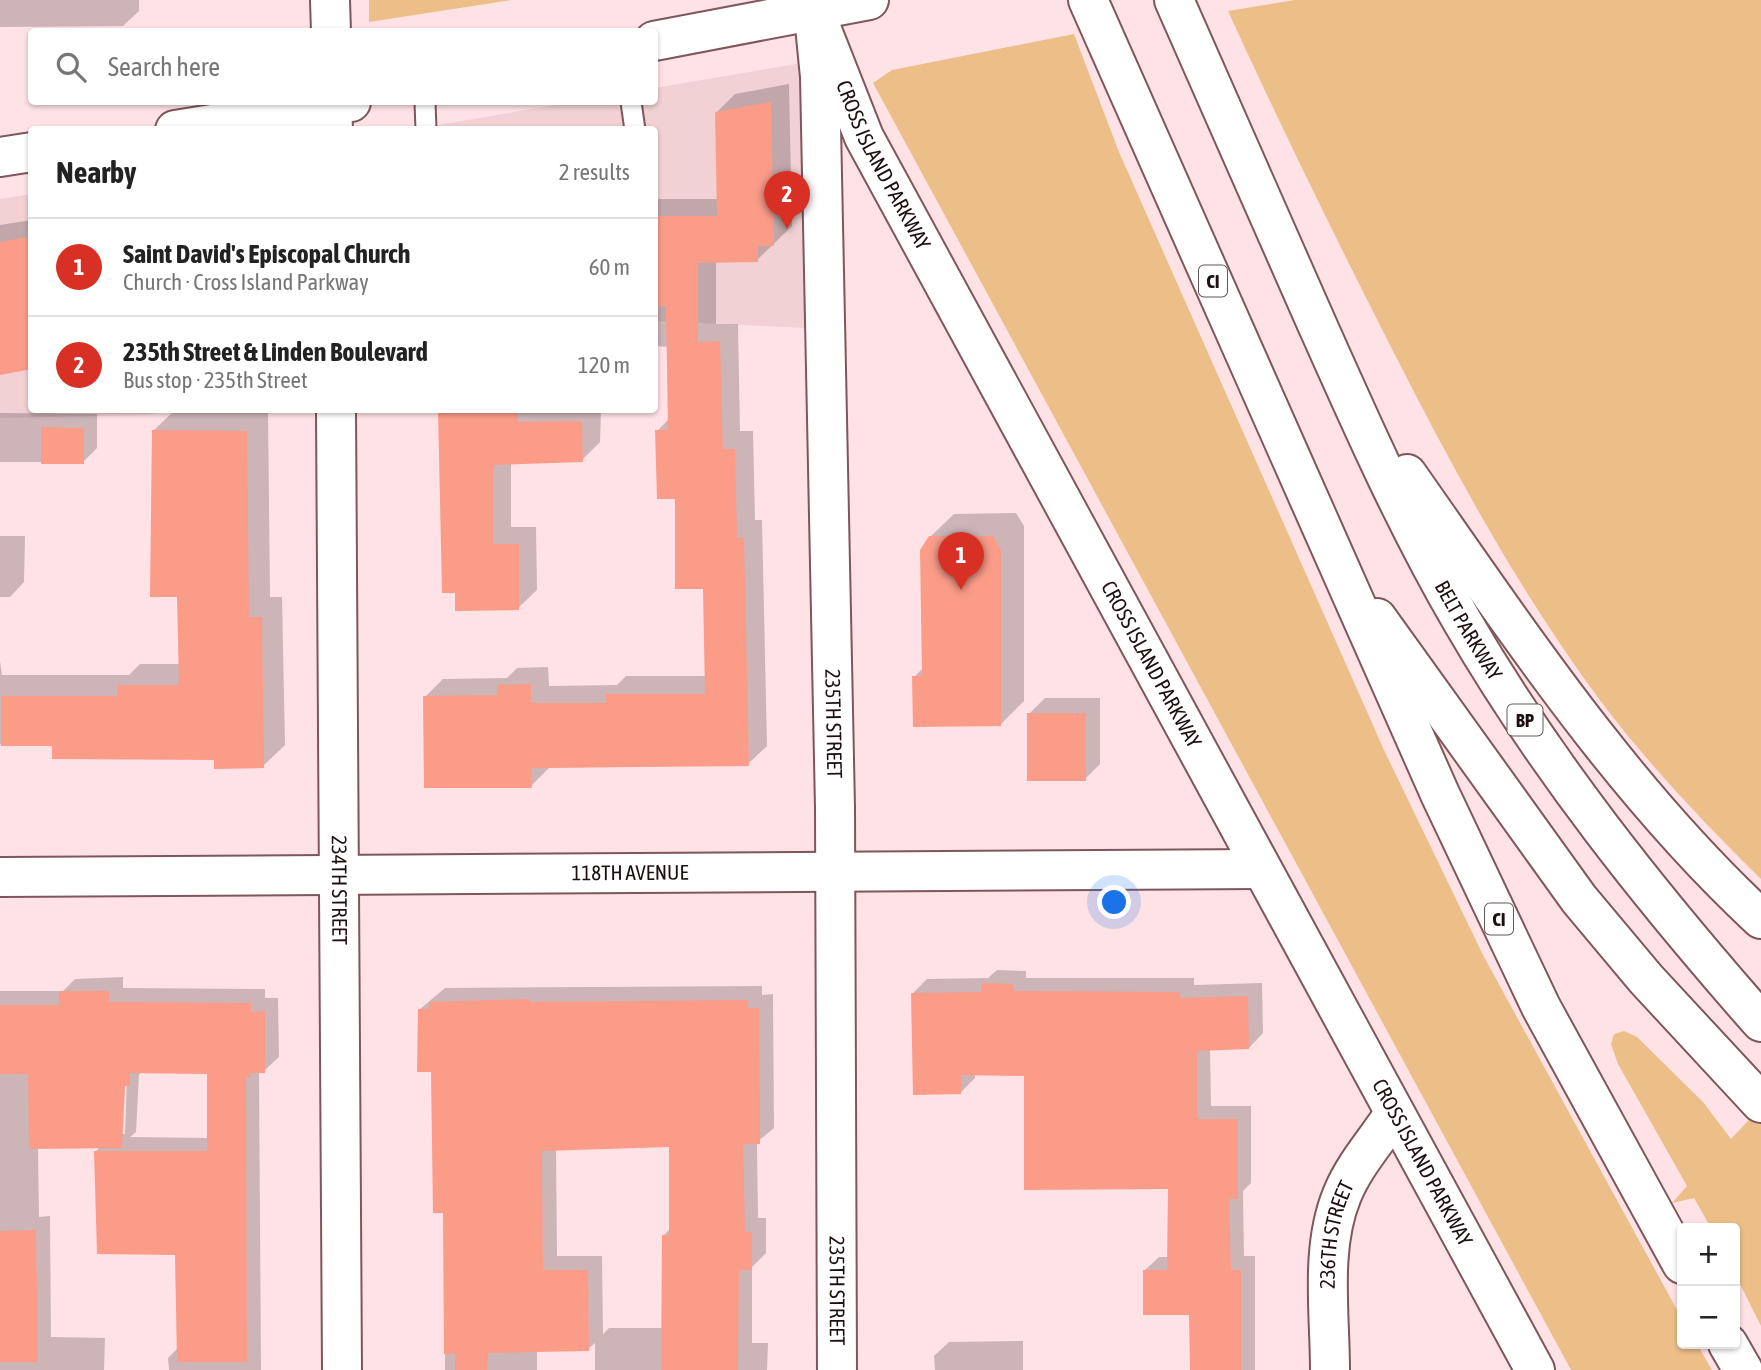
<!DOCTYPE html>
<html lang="en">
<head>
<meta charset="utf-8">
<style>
	:root { --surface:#fff; --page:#f2f2f2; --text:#222; --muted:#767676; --line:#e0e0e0; --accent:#d93025 }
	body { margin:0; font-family:"Asap Condensed",sans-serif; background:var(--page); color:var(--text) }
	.controls { position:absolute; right:21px; bottom:21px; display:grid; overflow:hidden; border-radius:7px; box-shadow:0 2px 5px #0004 }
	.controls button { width:63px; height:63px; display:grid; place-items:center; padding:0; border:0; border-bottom:2px solid var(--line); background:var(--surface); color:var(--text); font:35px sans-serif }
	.you { position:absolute; left:1115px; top:903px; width:24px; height:24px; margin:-18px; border:5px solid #fff; border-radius:50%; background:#1a73e8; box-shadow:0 0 0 10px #1a73e833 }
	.badge { display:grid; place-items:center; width:46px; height:46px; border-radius:50%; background:var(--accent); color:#fff; font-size:23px; font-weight:700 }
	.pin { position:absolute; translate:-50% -58px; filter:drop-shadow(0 2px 4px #0008) }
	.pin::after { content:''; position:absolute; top:37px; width:24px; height:21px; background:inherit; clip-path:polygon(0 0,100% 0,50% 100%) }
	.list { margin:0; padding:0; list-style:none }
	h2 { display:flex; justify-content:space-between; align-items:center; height:91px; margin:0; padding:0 28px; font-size:30px }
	h2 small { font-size:23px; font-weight:400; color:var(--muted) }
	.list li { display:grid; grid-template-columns:46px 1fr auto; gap:21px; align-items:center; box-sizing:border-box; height:98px; padding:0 28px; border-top:2px solid var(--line) }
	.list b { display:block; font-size:26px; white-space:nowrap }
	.list p { margin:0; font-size:23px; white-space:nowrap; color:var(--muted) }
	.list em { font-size:23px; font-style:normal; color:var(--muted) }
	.icon { flex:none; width:38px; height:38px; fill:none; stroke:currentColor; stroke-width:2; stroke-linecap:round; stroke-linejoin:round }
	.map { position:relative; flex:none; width:1761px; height:1370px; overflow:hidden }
	.search { position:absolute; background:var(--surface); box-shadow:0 2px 5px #0004; left:28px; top:28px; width:630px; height:77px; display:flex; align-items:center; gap:18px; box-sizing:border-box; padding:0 24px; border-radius:7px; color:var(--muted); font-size:26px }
	.panel { position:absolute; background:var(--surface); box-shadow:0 2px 5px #0004; left:28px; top:126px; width:630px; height:287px; border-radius:7px }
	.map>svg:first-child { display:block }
	.built { fill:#f2d1d4 }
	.green { fill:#ecbf89 }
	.shadow { fill:#0003; fill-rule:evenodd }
	.building { fill:#fb9c89 }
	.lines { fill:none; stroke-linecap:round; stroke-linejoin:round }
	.service-casing { stroke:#7e565b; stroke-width:23 }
	.minor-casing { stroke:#7e565b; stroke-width:42 }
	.tertiary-casing { stroke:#7e565b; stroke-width:42 }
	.secondary-casing { stroke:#7e565b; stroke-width:42 }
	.motorway-casing { stroke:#7e565b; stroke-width:42 }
	.service { stroke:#fff; stroke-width:19 }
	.minor { stroke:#fff; stroke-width:38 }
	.tertiary { stroke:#fff; stroke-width:38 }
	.secondary { stroke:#fff; stroke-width:38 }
	.motorway { stroke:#fff; stroke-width:38 }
	.labels { text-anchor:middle; stroke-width:5; stroke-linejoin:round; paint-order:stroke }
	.shield { fill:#fff; stroke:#625758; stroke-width:2 }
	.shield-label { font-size:19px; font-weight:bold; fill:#1e0f11 }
	.street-label { font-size:21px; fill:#1e0f11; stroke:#fff }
</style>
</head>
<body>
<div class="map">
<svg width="1761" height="1370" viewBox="0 0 1761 1370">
	<rect width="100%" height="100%" fill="#ffe2e5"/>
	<g class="built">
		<polygon points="802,63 805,328 657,321 656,357 654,130 409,130 573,102 654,102 655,88"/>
		<polygon points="31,194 32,410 170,410 148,415 0,418 0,199"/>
	</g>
	<g class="green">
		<polygon points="369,0 512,0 369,22"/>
		<path d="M1295 0H1761V879C1705 824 1650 766 1602 703 1520 593 1454 471 1392 349 1335 237 1280 125 1228 11Z"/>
		<polygon points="1074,34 1119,152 1384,750 1483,955 1682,1319 1682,1344 1697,1344 1712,1370 1571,1370 873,83 892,70"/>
		<polygon points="1624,1031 1637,1037 1703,1102 1731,1139 1761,1107 1761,1326 1735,1274 1735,1228 1711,1228 1694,1198 1672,1203 1687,1186 1618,1064 1611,1044 1614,1034"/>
	</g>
	<g class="shadow">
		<polygon points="0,0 139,0 139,11 123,26 0,27"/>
		<polygon points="789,84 792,226 757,260 716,261 716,324 738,324 740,431 753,431 755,520 762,520 767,746 748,764 549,768 531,786 425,697 443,679 507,678 517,668 548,667 549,686 617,685 626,676 706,676 705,588 657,431 670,418 668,347 654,346 654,199 718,199 716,113 735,94"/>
		<polygon points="32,220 32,368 0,374 0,225"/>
		<polygon points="175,410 268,410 270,597 282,597 285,745 263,766 215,758 54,745 0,744 0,661 2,675 129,675 140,664 180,664 179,595 153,431"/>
		<polygon points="430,410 601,410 600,442 582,460 511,462 511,527 536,527 537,590 518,608 440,412 430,412"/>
		<polygon points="0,413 97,414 97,448 83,462 0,462"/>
		<polygon points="1016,513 1024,526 1024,701 1001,724 914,677 924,667 930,537 954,514"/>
		<polygon points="0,536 25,536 24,582 10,597 0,597"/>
		<polygon points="1045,698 1100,698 1100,764 1085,779 1029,714"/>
		<polygon points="997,970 1026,971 1026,978 1194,978 1194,985 1262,983 1263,1033 1249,1048 1210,1049 1211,1106 1251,1106 1251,1183 1243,1191 1244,1256 1255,1256 1255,1370 1191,1370 1191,1313 1144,1271 1159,1257 1169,1257 1170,1187 1026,1075 975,1074 975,1078 960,1093 913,993 927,979 988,978"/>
		<path d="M123 977V988L265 989V998H278L279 1057 264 1071H259L261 1370H169L168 1358 179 1347 177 1254 96 1151 101 1146 38 1147 39 1217 50 1216 51 1337 105 1338 104 1370H0V991H63L75 979ZM142 1071 208 1072 209 1138 130 1137 136 1132 139 1075ZM124 1077 127 1078 125 1134H121Z"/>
		<path d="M762 986V995L773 994 774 1128 757 1142 758 1218H766V1253L752 1267V1343H768L767 1370H595V1343L588 1349H537V1370H445V1211L433 1070 419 1010 445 988ZM671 1145V1228L663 1236V1328H609L603 1334 602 1256H557L556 1149Z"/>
		<polygon points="1023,1341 1023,1370 935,1370 934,1356 949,1342"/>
	</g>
	<g class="building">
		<polygon points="771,102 774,246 758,246 758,262 698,263 698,342 720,341 723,449 735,449 737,538 744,538 749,766 531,768 532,788 424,788 423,696 497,695 497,685 531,684 531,703 606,703 606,694 705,694 703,589 675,589 675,499 657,499 655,430 668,430 666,306 654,306 654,216 717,216 715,112"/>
		<polygon points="32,236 32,369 0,375 0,242"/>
		<polygon points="438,410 518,410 518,422 582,421 583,462 493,465 493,544 519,544 519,610 455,611 455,593 442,593"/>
		<polygon points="41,427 84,428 84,464 41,464"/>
		<polygon points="152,430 247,431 249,617 262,617 264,768 214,769 214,760 52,759 52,746 1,746 1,696 117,696 117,685 179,685 177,597 150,597"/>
		<polygon points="929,536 993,536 1001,550 1001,726 913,727 912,676 922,676 920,550"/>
		<polygon points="1027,713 1085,713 1086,781 1027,781"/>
		<polygon points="981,983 1013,984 1013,991 1180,992 1180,998 1248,996 1249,1049 1197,1051 1197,1119 1238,1119 1238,1199 1229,1199 1231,1270 1241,1270 1241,1370 1190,1370 1189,1315 1143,1315 1143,1270 1167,1270 1168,1189 1024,1190 1024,1076 961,1075 961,1094 913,1095 911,993 981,992"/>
		<polygon points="59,991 109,991 109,1002 251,1003 251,1012 265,1011 265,1073 250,1073 250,1078 246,1077 247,1362 177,1362 175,1255 97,1254 94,1151 207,1151 207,1074 130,1073 130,1086 125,1086 122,1148 29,1149 28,1074 0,1074 0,1005 59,1005"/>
		<polygon points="530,999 530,1002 748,1000 748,1008 759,1008 760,1144 743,1144 745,1232 752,1232 752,1270 739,1270 738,1370 661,1370 662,1235 669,1235 669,1147 542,1151 543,1270 588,1270 589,1351 488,1353 487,1370 455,1370 455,1354 444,1354 443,1213 433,1213 431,1072 417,1072 418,1009 429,1009 429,1002"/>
		<polygon points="36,1230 38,1362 0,1362 0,1231"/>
	</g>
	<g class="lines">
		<defs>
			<g id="service">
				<polyline points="425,102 426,130"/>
				<polyline points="631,102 635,130"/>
			</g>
			<g id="minor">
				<polyline points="330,0 331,32"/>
				<path id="s1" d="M815 26 820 77 835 808 837 1370"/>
				<polyline points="332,102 333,130"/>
				<path id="s2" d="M336 410 342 1370"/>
				<path id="s3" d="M0 877 1261 869"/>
				<path id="s4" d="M1330 1370C1330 1314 1320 1248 1342 1195 1354 1165 1377 1140 1394 1114"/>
			</g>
			<g id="tertiary">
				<path id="s5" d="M814 10 864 137 1535 1370"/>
			</g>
			<g id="secondary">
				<polyline points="654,41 869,0"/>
				<polyline points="175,130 351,102"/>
				<polyline points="0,157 32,152"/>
			</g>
			<g id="motorway">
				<polyline points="789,0 814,10"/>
				<polyline points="1088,0 1440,794 1541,1007 1682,1264"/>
				<path id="s6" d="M1174 0C1222 107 1268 215 1316 322 1361 423 1406 525 1462 621 1546 766 1651 897 1761 1022"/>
				<path d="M1407 474C1516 629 1621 789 1761 919"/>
				<polyline points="1377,618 1579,899 1646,979 1761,1103"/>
				<polyline points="1728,1344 1743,1370"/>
			</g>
		</defs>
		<use href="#service" class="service-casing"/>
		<use href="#minor" class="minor-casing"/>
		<use href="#tertiary" class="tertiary-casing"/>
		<use href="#secondary" class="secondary-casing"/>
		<use href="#motorway" class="motorway-casing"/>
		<use href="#service" class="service"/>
		<use href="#minor" class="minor"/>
		<use href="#tertiary" class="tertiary"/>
		<use href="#secondary" class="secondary"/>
		<use href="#motorway" class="motorway"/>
	</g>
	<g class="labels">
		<g class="shield">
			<rect x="1199" y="265.5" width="28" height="31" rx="5"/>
			<rect x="1507.5" y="704.5" width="35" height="31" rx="5"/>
			<rect x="1485" y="903.5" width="28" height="31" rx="5"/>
		</g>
		<g class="shield-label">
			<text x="1213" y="288">CI</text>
			<text x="1525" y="727">BP</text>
			<text x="1499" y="926">CI</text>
		</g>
		<g class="street-label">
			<text dy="7" stroke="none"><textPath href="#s5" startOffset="170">CROSS ISLAND PARKWAY</textPath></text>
			<text dy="7" stroke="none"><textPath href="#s6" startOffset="696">BELT PARKWAY</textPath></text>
			<text dy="7" stroke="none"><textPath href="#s5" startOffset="737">CROSS ISLAND PARKWAY</textPath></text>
			<text dy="7" stroke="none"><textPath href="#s1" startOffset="698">235TH STREET</textPath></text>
			<text dy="7" stroke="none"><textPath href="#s3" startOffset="630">118TH AVENUE</textPath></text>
			<text dy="7" stroke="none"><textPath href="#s2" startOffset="480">234TH STREET</textPath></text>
			<text dy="7" stroke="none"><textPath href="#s5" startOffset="1304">CROSS ISLAND PARKWAY</textPath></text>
			<text dy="7" stroke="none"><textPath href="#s4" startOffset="136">236TH STREET</textPath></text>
			<text dy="7" stroke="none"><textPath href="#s1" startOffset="1265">235TH STREET</textPath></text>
		</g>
	</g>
</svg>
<div class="controls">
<button>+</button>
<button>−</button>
</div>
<div class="you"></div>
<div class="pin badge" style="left:961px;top:590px">1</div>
<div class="pin badge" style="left:787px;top:229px">2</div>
<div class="search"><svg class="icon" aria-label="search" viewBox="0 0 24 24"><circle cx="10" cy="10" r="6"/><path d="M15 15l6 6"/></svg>Search here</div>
<section class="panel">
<h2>Nearby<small>2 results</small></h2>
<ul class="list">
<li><span class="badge">1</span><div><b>Saint David's Episcopal Church</b><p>Church · Cross Island Parkway</p></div><em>60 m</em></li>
<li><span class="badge">2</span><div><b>235th Street &amp; Linden Boulevard</b><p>Bus stop · 235th Street</p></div><em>120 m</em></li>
</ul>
</section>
</div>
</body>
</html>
